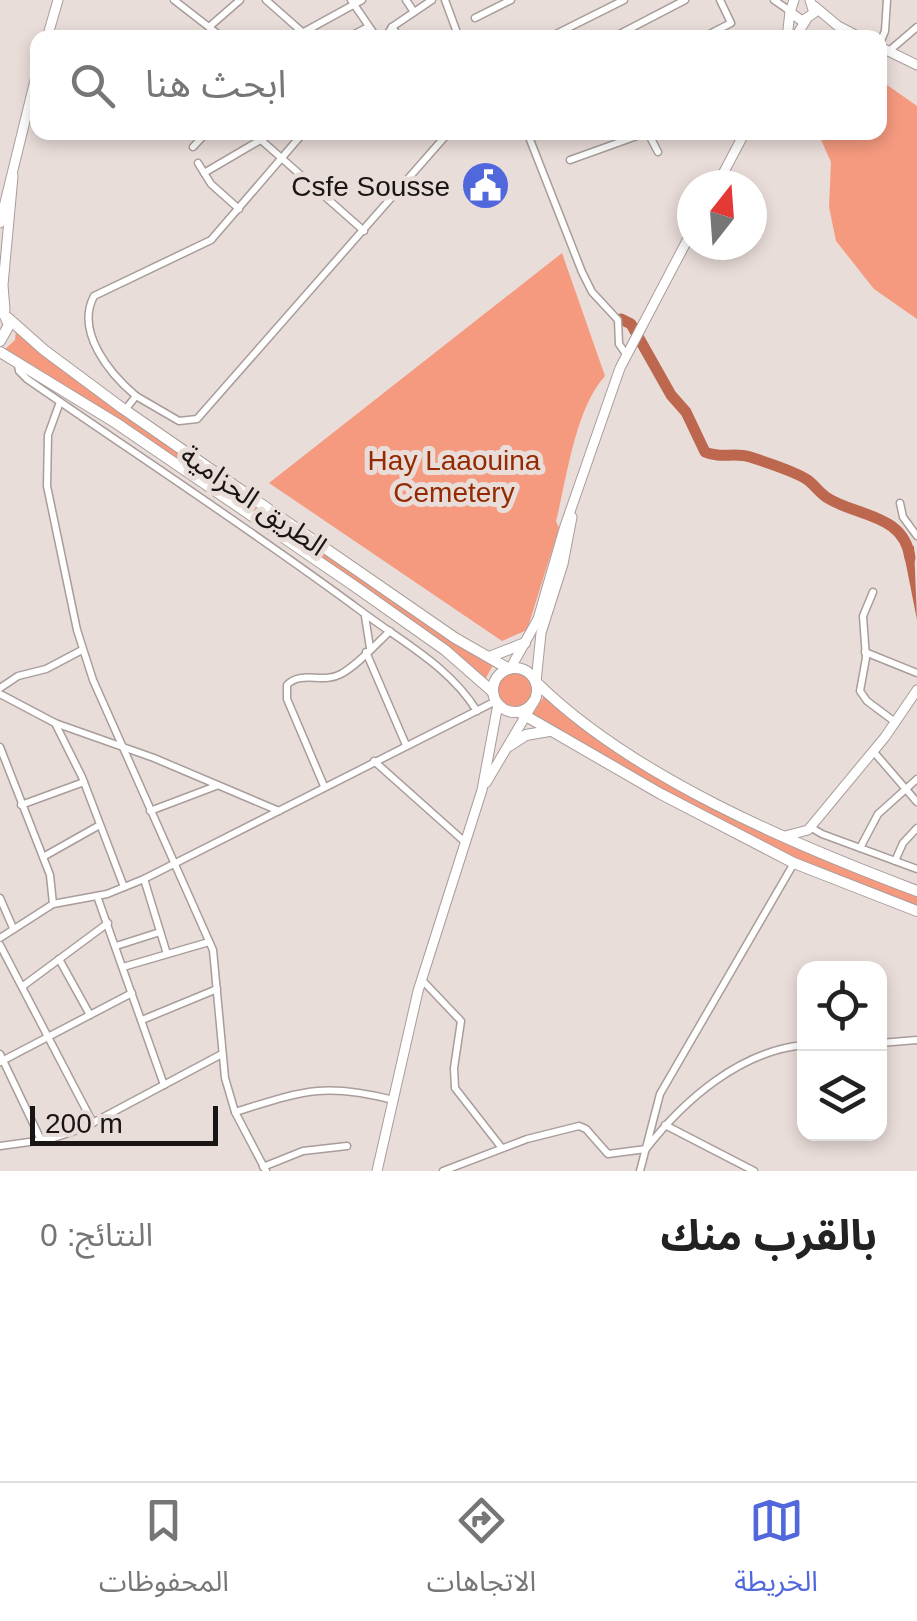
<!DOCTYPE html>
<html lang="ar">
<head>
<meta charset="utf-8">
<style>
	:root { --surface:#fff; --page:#f2f2f2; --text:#222; --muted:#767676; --line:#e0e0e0; --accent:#5167dc }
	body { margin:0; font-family:Helvetica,"Noto Sans Arabic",sans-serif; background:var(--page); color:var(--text); direction:rtl }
	.controls { position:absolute; right:30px; bottom:30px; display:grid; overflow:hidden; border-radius:20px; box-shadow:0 5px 15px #0003 }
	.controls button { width:90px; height:90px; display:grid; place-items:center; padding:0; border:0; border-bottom:2px solid var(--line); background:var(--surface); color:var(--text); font:50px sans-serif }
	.compass { position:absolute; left:677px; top:170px; width:90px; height:90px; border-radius:50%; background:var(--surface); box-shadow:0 5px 15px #0003; rotate:17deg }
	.scale { position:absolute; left:30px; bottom:25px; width:188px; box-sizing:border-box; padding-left:10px; border:5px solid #191514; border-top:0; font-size:28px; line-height:35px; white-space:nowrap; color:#191514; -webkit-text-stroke:8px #e9ddd9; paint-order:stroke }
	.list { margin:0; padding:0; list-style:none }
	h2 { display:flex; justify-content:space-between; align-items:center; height:130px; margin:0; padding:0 40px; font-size:42px }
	h2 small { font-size:32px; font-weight:400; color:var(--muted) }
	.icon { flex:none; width:55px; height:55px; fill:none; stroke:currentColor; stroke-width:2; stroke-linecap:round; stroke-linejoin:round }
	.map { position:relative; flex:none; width:917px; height:1171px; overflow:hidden; direction:ltr }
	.search { position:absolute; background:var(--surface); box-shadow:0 5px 15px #0003; left:30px; right:30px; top:30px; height:110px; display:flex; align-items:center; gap:25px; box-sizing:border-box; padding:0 35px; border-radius:20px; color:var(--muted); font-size:38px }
	.sheet { height:310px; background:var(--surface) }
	nav { display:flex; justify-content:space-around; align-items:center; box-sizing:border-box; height:140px; border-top:2px solid var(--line); background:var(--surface); font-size:28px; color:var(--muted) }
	nav a { display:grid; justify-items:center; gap:5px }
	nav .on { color:var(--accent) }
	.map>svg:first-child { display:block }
	.green { fill:#f59a7f }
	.water { fill:#bd674e }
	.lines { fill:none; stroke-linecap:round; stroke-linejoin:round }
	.river { stroke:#bd674e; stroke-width:11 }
	.street-casing { stroke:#a89d9a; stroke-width:9 }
	.secondary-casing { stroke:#a89d9a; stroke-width:11 }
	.primary-casing { stroke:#a89d9a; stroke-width:11 }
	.highway-casing { stroke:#a89d9a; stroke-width:12 }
	.street { stroke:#fff; stroke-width:6 }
	.secondary { stroke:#fff; stroke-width:9 }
	.primary { stroke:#fff; stroke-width:9 }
	.highway { stroke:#fff; stroke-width:10 }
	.labels { text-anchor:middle; stroke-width:10; stroke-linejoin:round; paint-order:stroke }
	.poi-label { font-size:28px; fill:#191514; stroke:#e9ddd9; text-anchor:end }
	.park-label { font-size:28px; fill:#932a02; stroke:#e9ddd9 }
	.street-label { font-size:28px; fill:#191514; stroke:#e9ddd9 }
</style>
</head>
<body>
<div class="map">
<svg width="917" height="1171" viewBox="0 0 917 1171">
	<rect width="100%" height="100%" fill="#e9ddd9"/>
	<g class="green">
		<polygon points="880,80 917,106 917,319 874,289 836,241 829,207 831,162 818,133 880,132"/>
		<path d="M562 253 605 376C575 409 567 478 556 521L559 528 527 630 502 641 269 483Z"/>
		<polygon points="16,330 494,663 485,680 454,650 91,402 3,351 15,340"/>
		<circle cx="516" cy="690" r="18"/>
		<polygon points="544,696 573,722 667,781 917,895 917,907 830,874 738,832 531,717"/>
	</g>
	<polygon class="water" points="914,546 917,620 903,549"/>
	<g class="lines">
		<path class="river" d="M621 319 631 324 671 395 686 412 705 452C721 459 734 452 750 457 765 462 798 472 809 481 815 486 819 492 826 497 856 517 904 513 910 558"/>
		<defs>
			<g id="street">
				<polyline points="174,0 223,38"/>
				<polyline points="266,0 309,38"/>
				<polyline points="351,0 377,38"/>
				<polyline points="406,0 414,12"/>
				<polyline points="445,0 459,38"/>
				<polyline points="774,0 790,11"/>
				<polyline points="475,18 511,0"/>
				<polyline points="209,27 240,0"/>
				<polyline points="392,27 400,38"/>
				<polyline points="293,38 362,0"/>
				<polyline points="347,38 368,27"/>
				<polyline points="385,38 392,27 432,0"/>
				<polyline points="548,38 624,0"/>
				<polyline points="612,38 685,0"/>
				<polyline points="702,38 731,23 720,0"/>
				<polyline points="880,43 885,31 887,0"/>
				<polyline points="889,51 917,27"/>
				<polyline points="252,132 364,231"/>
				<polyline points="527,132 582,272 592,292 618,320 619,344 626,354"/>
				<polyline points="648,133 658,152"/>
				<polyline points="193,147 207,132"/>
				<polyline points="570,160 648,132"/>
				<polyline points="198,163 211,184 239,209"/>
				<polyline points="204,173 274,132"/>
				<path d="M18 365 19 371 27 379C138 456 252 530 361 611 402 642 449 666 477 711"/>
				<path d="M136 396C110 374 75 332 94 296L211 240 304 132"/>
				<polyline points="60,402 48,435 47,486 77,630 93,680 213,950 225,1078 235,1112 266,1171"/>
				<polyline points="125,410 136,396 179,421 197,419 449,132"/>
				<polyline points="900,503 903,517 917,536"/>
				<polyline points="873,592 863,616 866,658 860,691 867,701 895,722"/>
				<polyline points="365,616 370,648"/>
				<polyline points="366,652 406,745"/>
				<polyline points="865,652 917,673"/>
				<polyline points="0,688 18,676 46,669 82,650"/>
				<polyline points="0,694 55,723 154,758 279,811"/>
				<polyline points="55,723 82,777 124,887"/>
				<polyline points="0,747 50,875 53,904"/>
				<polyline points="873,751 917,802"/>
				<polyline points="374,761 466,843"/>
				<path d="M324 786 287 699V685C301 670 323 684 341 674 359 664 375 645 390 631"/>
				<polyline points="21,805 84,782"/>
				<polyline points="150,811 216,786"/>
				<polyline points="810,827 822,834 917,869"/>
				<polyline points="860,848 878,814 917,779"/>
				<polyline points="43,857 98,826"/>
				<polyline points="895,861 903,843 917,828"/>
				<polyline points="144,879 167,954"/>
				<polyline points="97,896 164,1085"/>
				<polyline points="0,898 13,928"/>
				<polyline points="0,938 53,904 107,894 144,879 496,701"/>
				<polyline points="0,945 93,1123"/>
				<polyline points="116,946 160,932"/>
				<polyline points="59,959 90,1015"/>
				<polyline points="123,967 209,942"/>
				<polyline points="422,980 461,1021 454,1068 455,1088 501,1147"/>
				<polyline points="23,986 108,923"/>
				<polyline points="142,1020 217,989"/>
				<polyline points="880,1043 917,1040"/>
				<polyline points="0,1054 41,1140"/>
				<polyline points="0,1062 132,993"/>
				<path d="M235 1112C303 1091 323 1082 394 1100"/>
				<polyline points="665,1125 754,1171"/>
				<polyline points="0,1146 51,1139 83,1128 220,1055"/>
				<polyline points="263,1167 303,1151 347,1146"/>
				<path d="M443 1171 527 1139 579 1126 586 1129 608 1154 646 1149C684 1100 740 1051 804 1045"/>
				<polyline points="640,1171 660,1094 794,863"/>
			</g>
			<g id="secondary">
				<polyline points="794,0 790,12 802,21 814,13 810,0"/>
				<polyline points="814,6 838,26 861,38"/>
				<polyline points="787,38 790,12"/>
				<polyline points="795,38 806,20"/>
				<polyline points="880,47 917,65"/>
				<polyline points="717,185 745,132"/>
				<polyline points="510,669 538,619 564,529 620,368 692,231"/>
				<polyline points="536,682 541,633 563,564 572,517"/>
				<polyline points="486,783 532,705"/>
				<polyline points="785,836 808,830 885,737 917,690"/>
				<polyline points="377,1171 418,991 482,790 498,704"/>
			</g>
			<g id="primary">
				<polyline points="47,38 58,0"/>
				<polyline points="0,223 38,68"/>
				<polyline points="5,310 3,285 13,176"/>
			</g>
			<g id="highway">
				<polyline points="0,305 9,325 0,341"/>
				<polyline points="8,318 44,350 122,408 455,638 509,669"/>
				<polyline points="0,352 116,423 353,585 445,650 493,692"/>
				<polyline points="489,657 525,643"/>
				<circle cx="515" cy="690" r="22"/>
				<path d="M537 683C633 777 792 844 917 891"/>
				<polyline points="519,712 661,794 794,863 917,911"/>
				<polyline points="509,746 526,735 549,731"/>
			</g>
		</defs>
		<use href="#street" class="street-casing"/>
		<use href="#secondary" class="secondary-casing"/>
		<use href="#primary" class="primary-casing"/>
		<use href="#highway" class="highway-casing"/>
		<use href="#street" class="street"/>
		<use href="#secondary" class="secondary"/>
		<use href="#primary" class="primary"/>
		<use href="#highway" class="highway"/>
	</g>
	<defs>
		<symbol id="civic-disc" viewBox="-11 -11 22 22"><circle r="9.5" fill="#5167dc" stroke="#e9ddd9"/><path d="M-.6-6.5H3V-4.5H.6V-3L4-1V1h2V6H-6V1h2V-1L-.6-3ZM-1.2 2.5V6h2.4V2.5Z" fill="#fff"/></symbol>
	</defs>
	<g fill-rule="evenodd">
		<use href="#civic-disc" x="458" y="158" width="55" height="55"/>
	</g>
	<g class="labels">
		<g class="poi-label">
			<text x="450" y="196">Csfe Sousse</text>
		</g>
		<g class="park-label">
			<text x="454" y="470">Hay Laaouina<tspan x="454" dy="32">Cemetery</tspan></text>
		</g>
		<g class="street-label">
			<text transform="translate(254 500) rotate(35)" y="10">الطريق الحزامية</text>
		</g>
	</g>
</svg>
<div class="controls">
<button><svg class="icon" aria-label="locate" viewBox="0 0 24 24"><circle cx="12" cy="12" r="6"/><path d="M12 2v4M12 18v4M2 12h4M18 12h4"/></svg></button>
<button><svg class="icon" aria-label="layers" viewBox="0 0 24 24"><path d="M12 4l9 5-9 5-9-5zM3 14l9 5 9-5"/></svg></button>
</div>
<svg class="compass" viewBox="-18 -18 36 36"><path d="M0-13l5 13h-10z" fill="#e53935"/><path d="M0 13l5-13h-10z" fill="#767676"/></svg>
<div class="scale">200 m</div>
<div class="search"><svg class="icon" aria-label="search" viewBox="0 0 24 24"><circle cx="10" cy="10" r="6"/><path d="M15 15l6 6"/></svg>ابحث هنا</div>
</div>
<section class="sheet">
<h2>بالقرب منك<small>النتائج: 0</small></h2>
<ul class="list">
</ul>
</section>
<nav>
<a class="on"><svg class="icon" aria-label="map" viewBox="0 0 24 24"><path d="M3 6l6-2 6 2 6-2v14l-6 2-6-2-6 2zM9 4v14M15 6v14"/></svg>الخريطة</a>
<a><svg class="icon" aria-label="directions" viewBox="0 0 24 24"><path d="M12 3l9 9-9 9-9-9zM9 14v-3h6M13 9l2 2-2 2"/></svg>الاتجاهات</a>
<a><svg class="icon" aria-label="saved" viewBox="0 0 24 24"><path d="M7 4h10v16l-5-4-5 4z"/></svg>المحفوظات</a>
</nav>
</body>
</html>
